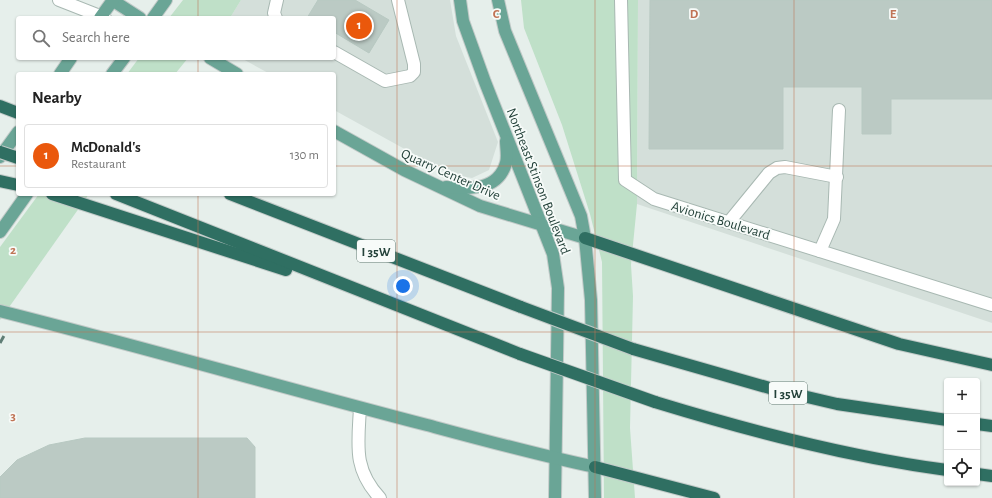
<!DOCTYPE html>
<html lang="en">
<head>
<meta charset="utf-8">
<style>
	:root { --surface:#fff; --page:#f2f2f2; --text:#222; --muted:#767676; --line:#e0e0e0; --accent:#ea580c }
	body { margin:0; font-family:"Alegreya Sans",sans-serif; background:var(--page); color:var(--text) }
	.controls { position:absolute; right:12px; bottom:12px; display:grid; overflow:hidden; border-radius:4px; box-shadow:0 1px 3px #0004 }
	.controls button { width:36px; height:36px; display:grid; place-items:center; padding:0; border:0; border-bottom:1px solid var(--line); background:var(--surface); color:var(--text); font:20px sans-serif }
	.you { position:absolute; left:403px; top:286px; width:14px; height:14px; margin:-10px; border:3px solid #fff; border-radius:50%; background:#1a73e8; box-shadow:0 0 0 6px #1a73e833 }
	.badge { display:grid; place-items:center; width:26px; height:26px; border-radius:50%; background:var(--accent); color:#fff; font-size:13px; font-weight:700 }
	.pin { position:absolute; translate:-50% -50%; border:2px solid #fff; box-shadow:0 1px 4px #0006 }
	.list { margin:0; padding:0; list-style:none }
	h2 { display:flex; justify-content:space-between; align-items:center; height:52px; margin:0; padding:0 16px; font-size:17px }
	h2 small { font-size:13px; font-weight:400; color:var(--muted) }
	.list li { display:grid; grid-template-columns:26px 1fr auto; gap:12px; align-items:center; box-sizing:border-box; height:64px; margin:0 8px 8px; padding:0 8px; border:1px solid var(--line); border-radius:4px }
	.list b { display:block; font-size:15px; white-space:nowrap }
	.list p { margin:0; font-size:13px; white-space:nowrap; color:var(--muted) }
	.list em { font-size:13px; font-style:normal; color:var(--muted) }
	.icon { flex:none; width:22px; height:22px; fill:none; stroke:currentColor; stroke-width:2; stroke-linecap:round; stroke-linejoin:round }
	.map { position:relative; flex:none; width:992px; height:498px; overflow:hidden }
	.search { position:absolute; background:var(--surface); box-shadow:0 1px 3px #0004; left:16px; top:16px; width:320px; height:44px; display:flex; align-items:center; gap:10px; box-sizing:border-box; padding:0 14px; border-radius:4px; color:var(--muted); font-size:15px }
	.panel { position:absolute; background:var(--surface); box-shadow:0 1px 3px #0004; left:16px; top:72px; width:320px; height:124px; border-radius:4px }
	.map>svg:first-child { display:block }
	.built { fill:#d4dfda }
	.green { fill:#bfe0c8 }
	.building { fill:#bbcac4; stroke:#b8c9c2 }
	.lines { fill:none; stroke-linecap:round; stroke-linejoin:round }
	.minor-casing { stroke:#a8b8b2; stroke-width:14 }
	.major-casing { stroke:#c2cac8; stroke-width:14 }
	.highway-casing { stroke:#c2cac8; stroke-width:14 }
	.minor { stroke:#fff; stroke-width:12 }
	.major { stroke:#6aa596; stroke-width:12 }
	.highway { stroke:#2f6f62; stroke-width:12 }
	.rail { stroke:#5f7d75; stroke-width:3; stroke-dasharray:8 4; stroke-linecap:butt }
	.highway-bridge-casing { stroke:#c2cac8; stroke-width:14; stroke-linecap:butt }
	.highway-bridge { stroke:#2f6f62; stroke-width:12 }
	.grid { fill:none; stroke:#c07456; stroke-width:1; stroke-opacity:0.55 }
	.labels { text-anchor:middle; stroke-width:3.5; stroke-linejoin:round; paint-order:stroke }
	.shield { fill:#f7fbf9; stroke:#637a73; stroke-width:1 }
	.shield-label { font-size:13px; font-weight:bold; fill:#24423a }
	.street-label { font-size:14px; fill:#24423a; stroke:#f7fbf9 }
	.grid-label { font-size:13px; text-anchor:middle; font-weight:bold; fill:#c07456; stroke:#f7fbf9; stroke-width:3.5; stroke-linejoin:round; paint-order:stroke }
</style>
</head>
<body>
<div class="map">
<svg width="992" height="498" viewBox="0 0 992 498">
	<rect width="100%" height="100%" fill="#e6efeb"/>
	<g class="built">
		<polygon points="241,0 450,0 456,36 498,142 489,170 472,178 450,174 334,110 334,74 270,74 241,58 334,58 334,18 230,18"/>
		<polygon points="638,0 992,0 992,323 637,204"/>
	</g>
	<g class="green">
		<polygon points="183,0 241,0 230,18 169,18"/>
		<polygon points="521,0 638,0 637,204 631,265 633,296 630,428 635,498 604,498 602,262 590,214 562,125 524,28"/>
		<polygon points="139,58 188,58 175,74 127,74"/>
		<polygon points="39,194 89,194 0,320 0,247"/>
	</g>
	<g class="building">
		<polygon points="318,0 355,0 389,20 369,53 334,32 334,18 307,18"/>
		<polygon points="650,0 992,0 992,99 891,99 891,134 862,134 862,87 783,87 783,149 649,149"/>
		<polygon points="85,438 247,438 255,447 255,498 0,498 0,477 17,460 49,445"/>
	</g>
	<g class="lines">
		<defs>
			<g id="minor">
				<polyline points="59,0 105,18"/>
				<polyline points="621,0 625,180 654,199 992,305"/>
				<polyline points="276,18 274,13 277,0"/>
				<polyline points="334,52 385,81 410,76 414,72 414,64 398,0"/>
				<polyline points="729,222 769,173 777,168 785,167 837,177"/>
				<polyline points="820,251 834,219 839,110"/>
				<path d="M360 408C358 445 353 469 380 498"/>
			</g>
			<g id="major">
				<polyline points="112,0 140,18"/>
				<polyline points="460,0 463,21 485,82 553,254 558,288 555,498"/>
				<polyline points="498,0 505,31 581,216 585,238 591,300 595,498"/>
				<polyline points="100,18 113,0"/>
				<polyline points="153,18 166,0"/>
				<polyline points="210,58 237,74"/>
				<polyline points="60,74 71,58"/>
				<polyline points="112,74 124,58"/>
				<polyline points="334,131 404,170 480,206 585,238"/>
				<polyline points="0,157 18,132"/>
				<path d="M446 187C470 189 498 191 506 163 508 156 506 148 506 141"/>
				<polyline points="0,232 27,194"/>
				<path d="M0 311C143 347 284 388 427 425 483 440 538 455 595 467"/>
			</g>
			<g id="highway">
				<polyline points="0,106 18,113"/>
				<polyline points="0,181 18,185"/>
				<polyline points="52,194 286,270"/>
				<polyline points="116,194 520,354"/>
				<polyline points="230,194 521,307"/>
				<polyline points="585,238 899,344 992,365"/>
				<polyline points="633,349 773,389 837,404 947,420"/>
				<path d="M655 402C750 431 848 457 947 470"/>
				<polyline points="977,424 992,426"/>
				<polyline points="595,467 714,498"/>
				<polyline points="977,474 992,476"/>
			</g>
		</defs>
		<use href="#minor" class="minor-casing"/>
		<use href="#major" class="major-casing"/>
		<use href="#highway" class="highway-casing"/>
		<use href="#minor" class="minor"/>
		<use href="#major" class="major"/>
		<use href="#highway" class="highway"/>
		<polyline class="rail" points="0,343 5,334"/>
		<defs>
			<g id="highway-bridge">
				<polyline points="0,152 18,158"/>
				<polyline points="521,307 633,349"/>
				<polyline points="520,354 655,402"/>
			</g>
		</defs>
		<use href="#highway-bridge" class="highway-bridge-casing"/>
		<use href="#highway-bridge" class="highway-bridge"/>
	</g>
	<path class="grid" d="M198 0V18M397 0V498M595 0V498M794 0V498M198 58V74M0 166H18M334 166H992M198 194V498M0 332H992"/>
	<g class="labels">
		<g class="shield">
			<rect x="357" y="240" width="38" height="22" rx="3"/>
			<rect x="769" y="382" width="38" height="22" rx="3"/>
		</g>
		<g class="shield-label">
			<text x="376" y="256">I 35W</text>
			<text x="788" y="398">I 35W</text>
		</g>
		<g class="street-label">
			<text transform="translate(451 174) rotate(24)" y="5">Quarry Center Drive</text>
			<text transform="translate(539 181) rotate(69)" y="5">Northeast Stinson Boulevard</text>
			<text transform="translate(721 220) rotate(17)" y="5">Avionics Boulevard</text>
		</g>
	</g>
	<g class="grid-label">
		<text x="496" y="18">C</text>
		<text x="694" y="18">D</text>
		<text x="893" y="18">E</text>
		<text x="13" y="254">2</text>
		<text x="13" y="420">3</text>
	</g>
</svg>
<div class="controls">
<button>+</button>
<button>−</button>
<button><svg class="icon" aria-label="locate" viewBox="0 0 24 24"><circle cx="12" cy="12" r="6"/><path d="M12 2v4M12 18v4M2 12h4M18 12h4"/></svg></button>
</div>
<div class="you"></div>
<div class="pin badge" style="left:359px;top:26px">1</div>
<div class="search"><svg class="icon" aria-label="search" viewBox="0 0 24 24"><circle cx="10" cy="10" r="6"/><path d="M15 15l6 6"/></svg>Search here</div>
<section class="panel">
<h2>Nearby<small></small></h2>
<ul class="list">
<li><span class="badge">1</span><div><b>McDonald's</b><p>Restaurant</p></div><em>130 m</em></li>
</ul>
</section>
</div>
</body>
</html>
